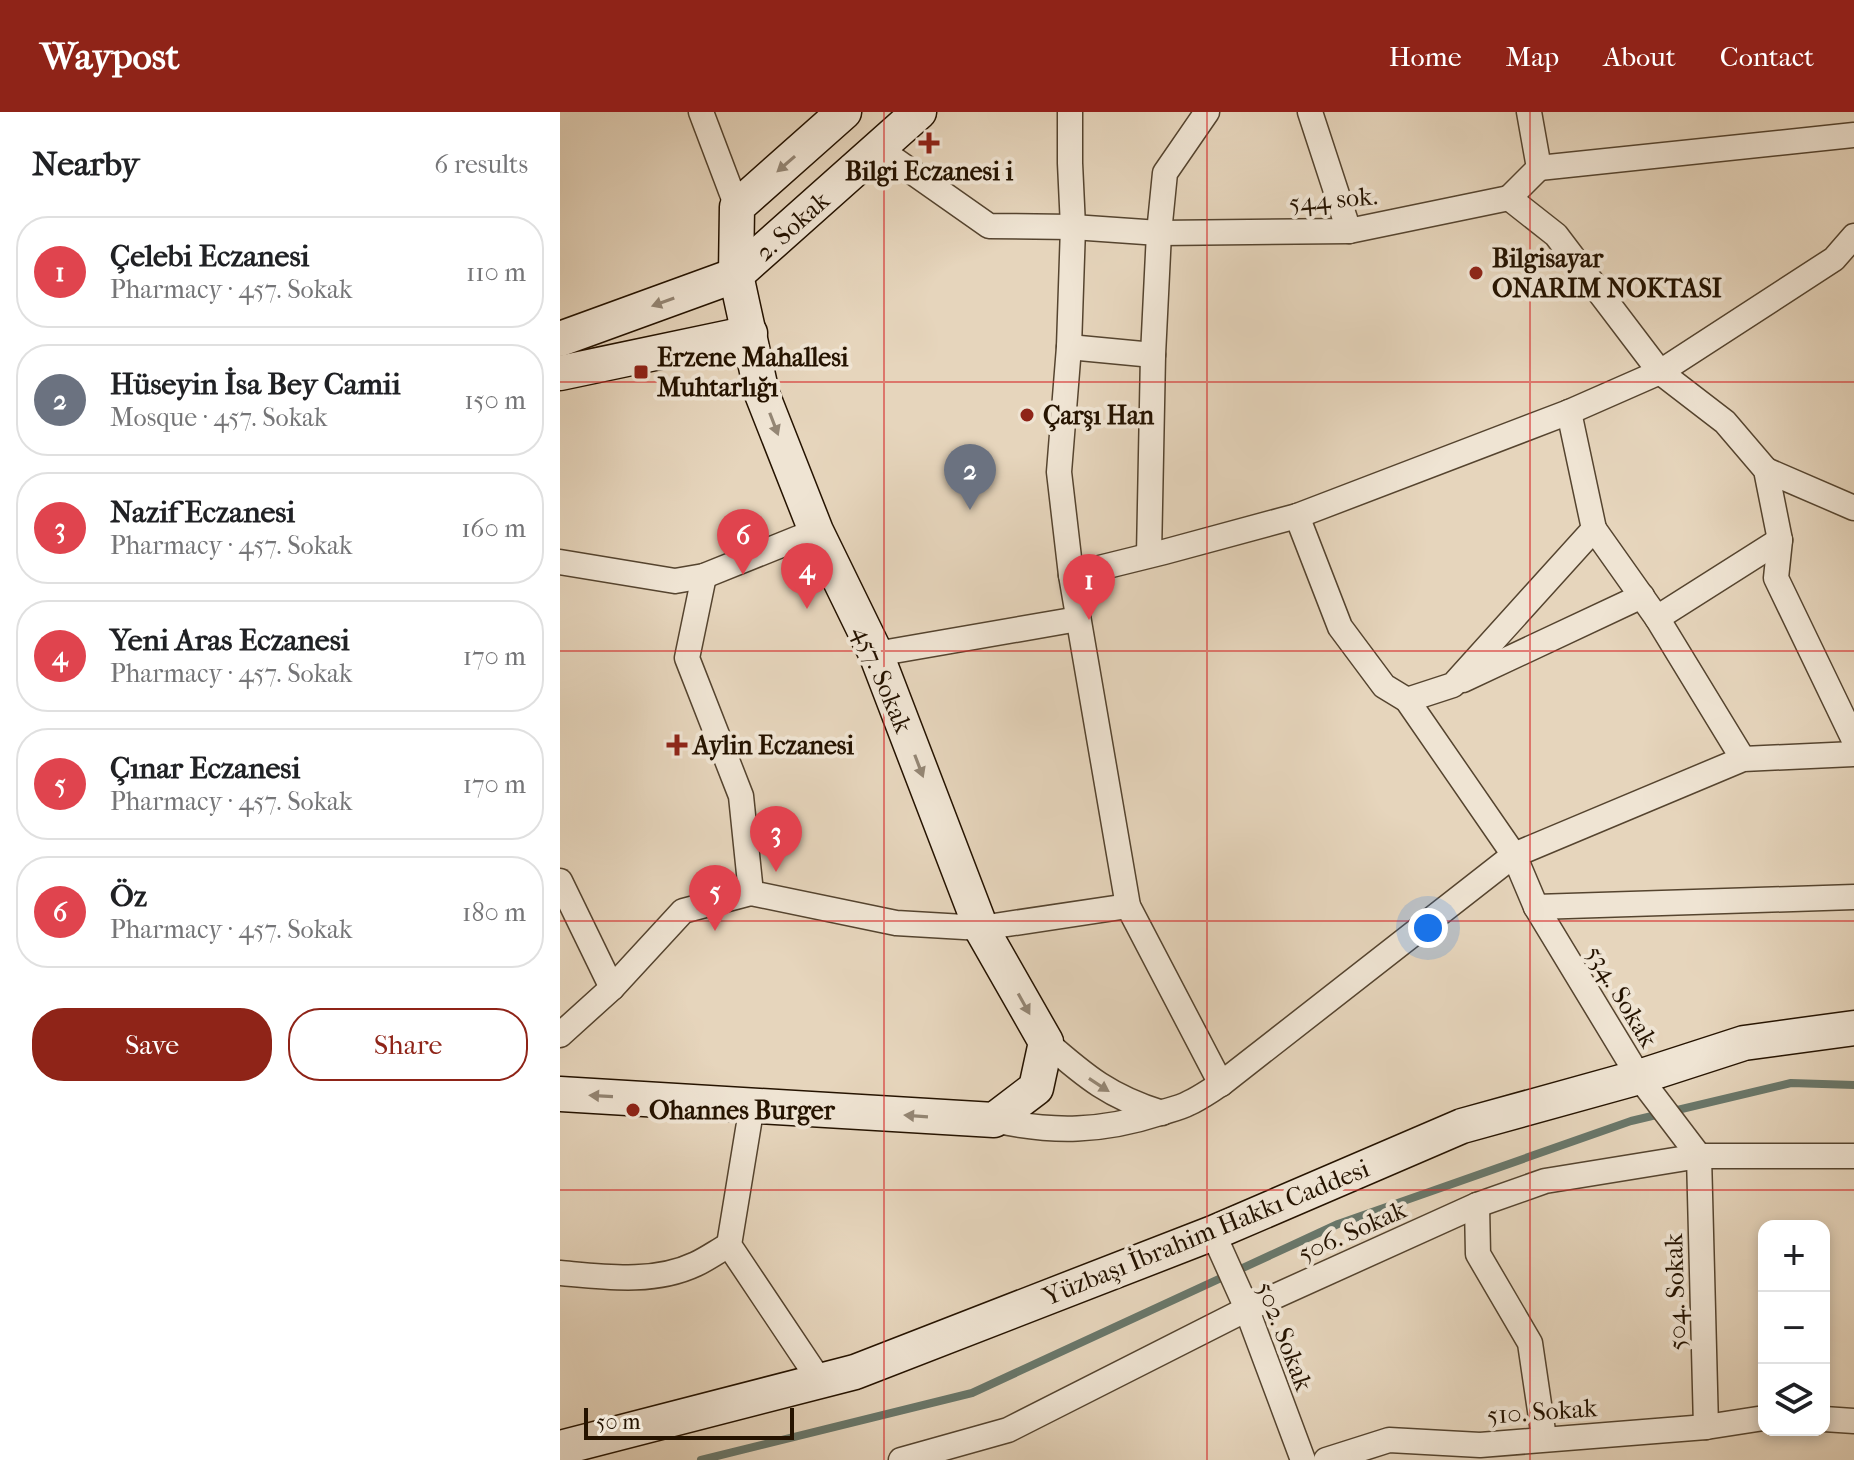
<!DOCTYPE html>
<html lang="en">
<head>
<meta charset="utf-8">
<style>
	:root { --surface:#fff; --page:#f6f6f6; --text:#202124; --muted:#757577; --line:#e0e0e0; --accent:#8f2418 }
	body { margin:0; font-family:"IM FELL French Canon",serif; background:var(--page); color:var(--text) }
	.controls { position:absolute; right:24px; bottom:24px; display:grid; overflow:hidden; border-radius:16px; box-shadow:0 4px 12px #0003 }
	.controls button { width:72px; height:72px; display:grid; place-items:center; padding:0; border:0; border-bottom:2px solid var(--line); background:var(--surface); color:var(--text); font:40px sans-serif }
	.scale { position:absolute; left:24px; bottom:20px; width:210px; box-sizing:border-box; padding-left:8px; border:4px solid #251300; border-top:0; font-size:22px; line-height:28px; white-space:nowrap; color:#251300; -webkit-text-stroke:6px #efe4d3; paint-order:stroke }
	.you { position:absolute; left:868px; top:816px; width:28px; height:28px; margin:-20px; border:6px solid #fff; border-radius:50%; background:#1a73e8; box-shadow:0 0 0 12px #1a73e833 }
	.badge { display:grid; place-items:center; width:52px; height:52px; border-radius:50%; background:var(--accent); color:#fff; font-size:26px; font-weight:700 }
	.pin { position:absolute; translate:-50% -66px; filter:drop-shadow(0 2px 4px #0008) }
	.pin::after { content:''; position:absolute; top:42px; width:28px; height:24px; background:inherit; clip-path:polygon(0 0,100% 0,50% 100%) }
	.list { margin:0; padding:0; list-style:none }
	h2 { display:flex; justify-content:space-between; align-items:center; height:104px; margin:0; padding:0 32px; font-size:34px }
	h2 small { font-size:26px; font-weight:400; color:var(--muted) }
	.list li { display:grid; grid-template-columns:52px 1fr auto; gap:24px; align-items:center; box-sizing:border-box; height:112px; margin:0 16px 16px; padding:0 16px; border:2px solid var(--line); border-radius:32px }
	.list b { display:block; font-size:30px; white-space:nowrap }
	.list p { margin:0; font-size:26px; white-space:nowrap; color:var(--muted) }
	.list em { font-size:26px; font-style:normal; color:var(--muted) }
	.actions { display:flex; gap:16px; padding:24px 32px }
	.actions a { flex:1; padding:18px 0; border:2px solid var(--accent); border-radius:32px; text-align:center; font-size:28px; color:var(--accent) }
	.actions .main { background:var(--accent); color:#fff }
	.icon { flex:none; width:44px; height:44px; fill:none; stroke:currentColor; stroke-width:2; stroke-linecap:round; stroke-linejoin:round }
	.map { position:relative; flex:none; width:1294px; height:1348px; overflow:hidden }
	header { display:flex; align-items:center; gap:48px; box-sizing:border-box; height:112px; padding:0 40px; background:var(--accent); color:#fff }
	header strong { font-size:38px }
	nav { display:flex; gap:44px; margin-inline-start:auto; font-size:28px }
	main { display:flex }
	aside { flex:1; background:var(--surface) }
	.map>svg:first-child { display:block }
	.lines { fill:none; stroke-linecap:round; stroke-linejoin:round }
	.stream { stroke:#69776a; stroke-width:8 }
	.street-casing { stroke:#55442f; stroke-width:27 }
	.secondary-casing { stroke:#251300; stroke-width:37 }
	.street { stroke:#efe4d3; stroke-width:24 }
	.secondary { stroke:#efe4d3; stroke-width:34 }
	.oneway { fill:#948674 }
	.grid { fill:none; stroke:#d62828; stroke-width:2; stroke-opacity:0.55 }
	.poi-dot { fill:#8f2418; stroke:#efe4d3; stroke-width:3 }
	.labels { text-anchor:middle; stroke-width:8; stroke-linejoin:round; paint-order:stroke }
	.poi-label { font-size:26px; font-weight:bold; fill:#251300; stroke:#efe4d3; text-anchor:start }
	.street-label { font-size:26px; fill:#251300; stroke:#efe4d3 }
</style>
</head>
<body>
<header>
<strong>Waypost</strong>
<nav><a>Home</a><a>Map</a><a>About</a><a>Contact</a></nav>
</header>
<main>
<aside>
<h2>Nearby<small>6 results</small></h2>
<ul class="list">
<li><span class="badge" style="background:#e0444e">1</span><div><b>Çelebi Eczanesi</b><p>Pharmacy · 457. Sokak</p></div><em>110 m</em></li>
<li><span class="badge" style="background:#6b7280">2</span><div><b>Hüseyin İsa Bey Camii</b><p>Mosque · 457. Sokak</p></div><em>150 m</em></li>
<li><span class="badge" style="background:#e0444e">3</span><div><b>Nazif Eczanesi</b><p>Pharmacy · 457. Sokak</p></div><em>160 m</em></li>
<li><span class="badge" style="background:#e0444e">4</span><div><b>Yeni Aras Eczanesi</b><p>Pharmacy · 457. Sokak</p></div><em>170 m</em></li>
<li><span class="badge" style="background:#e0444e">5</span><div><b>Çınar Eczanesi</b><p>Pharmacy · 457. Sokak</p></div><em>170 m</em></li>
<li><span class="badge" style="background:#e0444e">6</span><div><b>Öz</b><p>Pharmacy · 457. Sokak</p></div><em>180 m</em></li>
</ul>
<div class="actions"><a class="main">Save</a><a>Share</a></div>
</aside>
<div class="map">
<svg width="1294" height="1348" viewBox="0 0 1294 1348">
	<rect width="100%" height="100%" fill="#e6d5bc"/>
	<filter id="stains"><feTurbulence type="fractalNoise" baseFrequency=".0025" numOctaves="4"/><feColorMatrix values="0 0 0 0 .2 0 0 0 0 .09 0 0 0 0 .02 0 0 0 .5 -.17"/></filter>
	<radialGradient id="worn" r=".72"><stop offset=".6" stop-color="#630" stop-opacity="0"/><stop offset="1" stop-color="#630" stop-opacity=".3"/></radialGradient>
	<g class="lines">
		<polyline class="stream" points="141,1348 412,1281 778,1112 1071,1009 1231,971 1294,973"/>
		<defs>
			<g id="street">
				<polyline points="141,0 177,95"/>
				<polyline points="510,0 510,51 513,115 509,235 499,360 511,463 568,794 661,972"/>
				<polyline points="750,0 789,119"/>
				<polyline points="969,0 979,56 949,86 996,123 1100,260 1165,310 1206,358 1220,428 1216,466 1294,628"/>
				<polyline points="318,36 429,114 513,115 599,121 789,119 949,86"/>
				<polyline points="979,56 1294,23"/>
				<polyline points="509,235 593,243"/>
				<polyline points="1206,358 1294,396"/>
				<polyline points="737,404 780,515 824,574 847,588 954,743 976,795 1079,965 1139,1044 1146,1315"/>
				<polyline points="1034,417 1097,506 1183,647"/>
				<polyline points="589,443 593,243 599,121 605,61 647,0"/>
				<polyline points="0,450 115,469 144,464 256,419"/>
				<polyline points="511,463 604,440 737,404 1009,300 1100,260 1274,147 1294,124"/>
				<polyline points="144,464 127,546 181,684 191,781"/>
				<polyline points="1097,506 1220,428"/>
				<polyline points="316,542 518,507"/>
				<polyline points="903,568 1082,484"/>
				<polyline points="847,588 893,573 1034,417 1009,300"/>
				<polyline points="0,769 52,876"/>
				<polyline points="976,795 1294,785"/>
				<polyline points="0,923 52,876 123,799 191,781 336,811 421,816 568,794"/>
				<path d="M486 930C526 965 550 985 602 1001"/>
				<polyline points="192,993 169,1133 260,1269"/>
				<path d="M434 1008C493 1021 542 1020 600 1001 609 998 620 996 629 991 640 986 651 978 661 972L954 743 1183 647 1294 642"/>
				<polyline points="917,1093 918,1142 970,1231 984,1326"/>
				<polyline points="653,1121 684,1190 743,1348"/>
				<path d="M0 1161C45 1165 94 1172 136 1152 147 1147 158 1139 169 1133"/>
				<polyline points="1264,1307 1294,1309"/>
				<polyline points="341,1348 448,1318 687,1197 917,1093 985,1069 1139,1044 1294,1044"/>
				<polyline points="766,1348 829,1328 920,1333 1146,1315 1204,1306"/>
			</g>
			<g id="secondary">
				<polyline points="0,227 176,163 359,0"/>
				<polyline points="0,261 190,221"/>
				<polyline points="0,982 434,1008 476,976 486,930 421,816 316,542 256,419 202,282 176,163 177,95 284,0"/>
				<polyline points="0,1336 295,1260 653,1121 902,1014 1079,965 1184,931 1294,916"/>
			</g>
		</defs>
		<use href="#street" class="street-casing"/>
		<use href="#secondary" class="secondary-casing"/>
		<use href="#street" class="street"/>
		<use href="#secondary" class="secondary"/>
	</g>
	<defs><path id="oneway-solid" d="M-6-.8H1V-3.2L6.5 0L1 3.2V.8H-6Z" transform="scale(2)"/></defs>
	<g class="oneway">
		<use href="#oneway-solid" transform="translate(226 52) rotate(139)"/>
		<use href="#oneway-solid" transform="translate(103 190) rotate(160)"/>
		<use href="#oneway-solid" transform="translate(214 312) rotate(69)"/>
		<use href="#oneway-solid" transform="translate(359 654) rotate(69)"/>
		<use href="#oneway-solid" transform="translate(464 892) rotate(61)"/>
		<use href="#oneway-solid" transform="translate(539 973) rotate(33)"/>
		<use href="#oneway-solid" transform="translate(41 984) rotate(-177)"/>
		<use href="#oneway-solid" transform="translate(356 1004) rotate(-176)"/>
	</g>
	<path class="grid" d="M324 0V1348M647 0V1348M970 0V1348M0 270H1294M0 539H1294M0 809H1294M0 1078H1294"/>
	<g class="poi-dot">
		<path d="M365 19h8v8h8v8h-8v8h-8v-8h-8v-8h8z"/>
		<circle cx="916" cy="161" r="8"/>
		<rect x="73" y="252" width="16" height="16" rx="4"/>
		<circle cx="467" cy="303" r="8"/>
		<path d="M113 621h8v8h8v8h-8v8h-8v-8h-8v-8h8z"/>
		<circle cx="73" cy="998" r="8"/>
	</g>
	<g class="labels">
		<g class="poi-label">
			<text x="369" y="68" text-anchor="middle">Bilgi Eczanesi i</text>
			<text x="932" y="155">Bilgisayar<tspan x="932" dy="30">ONARIM NOKTASI</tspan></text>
			<text x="97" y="254">Erzene Mahallesi<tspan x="97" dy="30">Muhtarlığı</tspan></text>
			<text x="483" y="312">Çarşı Han</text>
			<text x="133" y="642">Aylin Eczanesi</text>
			<text x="89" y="1007">Ohannes Burger</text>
		</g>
		<g class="street-label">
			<text transform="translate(773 87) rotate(-5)" y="9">544 sok.</text>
			<text transform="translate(232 114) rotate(-42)" y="9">2. Sokak</text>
			<text transform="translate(323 567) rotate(67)" y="9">457. Sokak</text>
			<text transform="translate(1062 884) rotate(59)" y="9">534. Sokak</text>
			<text transform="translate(792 1119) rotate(-24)" y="9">506. Sokak</text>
			<text transform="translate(646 1120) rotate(-22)" y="9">Yüzbaşı İbrahim Hakkı Caddesi</text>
			<text transform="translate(1115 1180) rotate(-92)" y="9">504. Sokak</text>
			<text transform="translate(725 1224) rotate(69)" y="9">502. Sokak</text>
			<text transform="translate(982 1299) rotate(-4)" y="9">510. Sokak</text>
		</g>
	</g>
	<rect width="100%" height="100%" filter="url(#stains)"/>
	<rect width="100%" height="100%" fill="url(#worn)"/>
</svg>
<div class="controls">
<button>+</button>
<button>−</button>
<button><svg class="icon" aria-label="layers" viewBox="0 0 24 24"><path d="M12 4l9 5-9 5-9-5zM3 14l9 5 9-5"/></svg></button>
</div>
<div class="scale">50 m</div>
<div class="you"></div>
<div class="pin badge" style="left:529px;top:508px;background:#e0444e">1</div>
<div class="pin badge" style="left:410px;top:398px;background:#6b7280">2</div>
<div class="pin badge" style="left:216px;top:760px;background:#e0444e">3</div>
<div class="pin badge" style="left:247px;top:497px;background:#e0444e">4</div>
<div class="pin badge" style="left:155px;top:819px;background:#e0444e">5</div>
<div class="pin badge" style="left:183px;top:463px;background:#e0444e">6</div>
</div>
</main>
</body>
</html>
